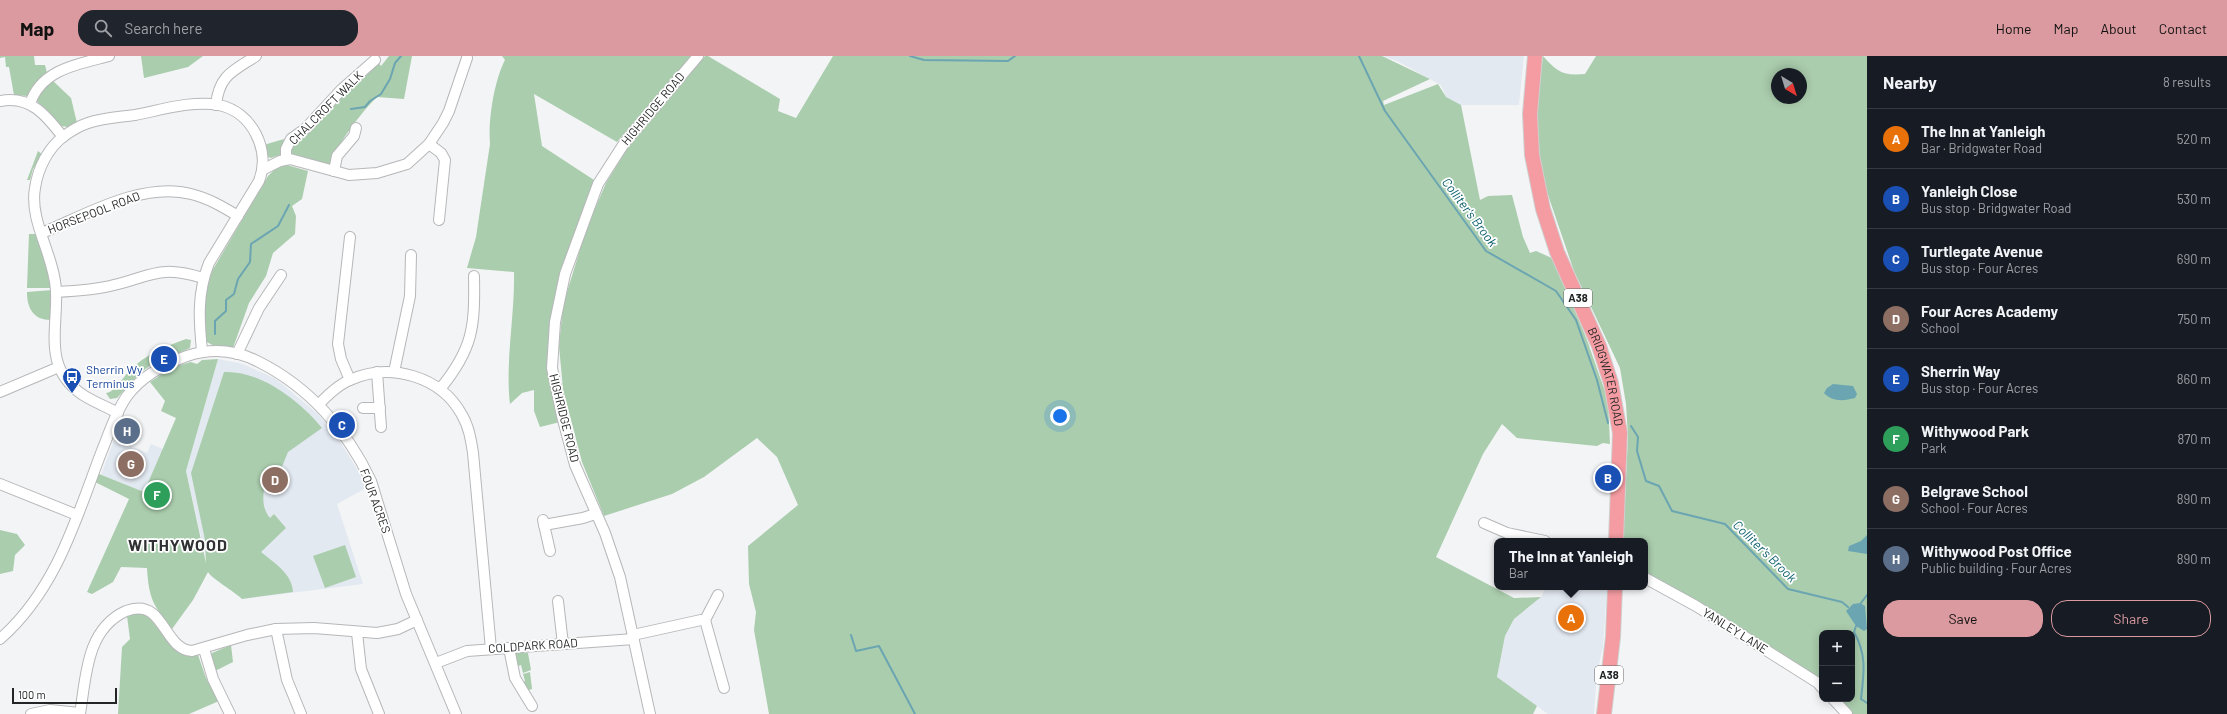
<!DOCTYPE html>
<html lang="en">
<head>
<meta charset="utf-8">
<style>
	:root { --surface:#171b24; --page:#20242c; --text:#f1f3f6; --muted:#9ea1a6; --line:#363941; --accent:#da9a9f }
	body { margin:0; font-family:Barlow,sans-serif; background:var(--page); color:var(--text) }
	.controls { position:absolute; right:12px; bottom:12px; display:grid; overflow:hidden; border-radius:8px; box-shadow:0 2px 10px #0003 }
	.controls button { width:36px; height:36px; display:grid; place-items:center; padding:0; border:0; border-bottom:1px solid var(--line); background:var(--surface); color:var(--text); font:20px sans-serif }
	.compass { position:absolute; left:1771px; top:12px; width:36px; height:36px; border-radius:50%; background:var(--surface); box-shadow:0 2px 10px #0003; rotate:142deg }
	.scale { position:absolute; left:12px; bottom:10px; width:105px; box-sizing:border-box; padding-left:4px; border:2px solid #242526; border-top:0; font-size:11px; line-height:14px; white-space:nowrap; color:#242526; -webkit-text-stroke:3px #fff; paint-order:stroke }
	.you { position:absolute; left:1060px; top:360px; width:14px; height:14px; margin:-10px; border:3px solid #fff; border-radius:50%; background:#1a73e8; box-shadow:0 0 0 6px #1a73e833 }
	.badge { display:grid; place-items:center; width:26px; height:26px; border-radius:50%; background:var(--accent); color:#fff; font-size:13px; font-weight:700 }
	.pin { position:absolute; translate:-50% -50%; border:2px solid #fff; box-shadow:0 1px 4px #0006 }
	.popup { position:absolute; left:1494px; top:482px; width:154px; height:52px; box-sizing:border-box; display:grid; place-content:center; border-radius:8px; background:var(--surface); filter:drop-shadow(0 1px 3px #0005); font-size:13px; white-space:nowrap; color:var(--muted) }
	.popup b { font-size:15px; color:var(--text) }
	.popup::after { content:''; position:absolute; left:50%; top:100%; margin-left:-8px; border:8px solid transparent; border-top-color:var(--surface) }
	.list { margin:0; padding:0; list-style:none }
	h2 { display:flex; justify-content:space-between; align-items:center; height:52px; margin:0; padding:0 16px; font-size:17px }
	h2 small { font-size:13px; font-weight:400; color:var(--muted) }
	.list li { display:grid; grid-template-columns:26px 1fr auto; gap:12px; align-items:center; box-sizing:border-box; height:60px; padding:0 16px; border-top:1px solid var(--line) }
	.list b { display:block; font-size:15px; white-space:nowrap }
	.list p { margin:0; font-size:13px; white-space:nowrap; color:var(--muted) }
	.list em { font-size:13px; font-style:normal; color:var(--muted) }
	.actions { display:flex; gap:8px; padding:12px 16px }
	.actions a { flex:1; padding:9px 0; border:1px solid var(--accent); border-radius:16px; text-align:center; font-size:14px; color:var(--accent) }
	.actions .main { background:var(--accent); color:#111 }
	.icon { flex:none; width:22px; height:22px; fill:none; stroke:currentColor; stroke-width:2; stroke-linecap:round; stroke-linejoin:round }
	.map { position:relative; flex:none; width:1867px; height:658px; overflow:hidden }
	header { display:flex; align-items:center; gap:24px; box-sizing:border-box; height:56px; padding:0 20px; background:var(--accent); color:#111 }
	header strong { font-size:19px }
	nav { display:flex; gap:22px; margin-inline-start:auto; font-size:14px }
	.search { width:280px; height:36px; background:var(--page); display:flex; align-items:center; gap:10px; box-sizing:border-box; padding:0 14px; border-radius:16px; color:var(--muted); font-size:15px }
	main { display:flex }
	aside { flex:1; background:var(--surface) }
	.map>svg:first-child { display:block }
	.built { fill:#e3e9f1 }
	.green { fill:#aacdad; fill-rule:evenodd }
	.water { fill:#6ba5b2 }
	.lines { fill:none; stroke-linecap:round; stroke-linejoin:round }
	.stream { stroke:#6ba5b2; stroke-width:2 }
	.minor-casing { stroke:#b6b7b9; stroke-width:12 }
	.highway-casing { stroke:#cfcfcf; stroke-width:16 }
	.minor { stroke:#fff; stroke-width:10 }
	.highway { stroke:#f49ca2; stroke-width:14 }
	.labels { text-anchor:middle; stroke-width:3.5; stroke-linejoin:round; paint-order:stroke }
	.shield { fill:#fff; stroke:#666667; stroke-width:1 }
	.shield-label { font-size:11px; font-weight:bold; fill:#242526 }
	.street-label { font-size:12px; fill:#242526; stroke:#fff }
	.transit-label { font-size:12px; fill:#164399; stroke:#fff; text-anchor:start }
	.water-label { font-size:13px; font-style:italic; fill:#0a5e6d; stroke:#fff }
	.district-label { font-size:16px; font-weight:bold; letter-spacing:1px; fill:#303132; stroke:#fff }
</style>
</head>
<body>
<header>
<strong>Map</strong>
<div class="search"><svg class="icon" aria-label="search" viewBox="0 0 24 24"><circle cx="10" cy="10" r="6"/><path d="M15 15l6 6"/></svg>Search here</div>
<nav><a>Home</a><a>Map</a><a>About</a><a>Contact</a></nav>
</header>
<main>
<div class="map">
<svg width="1867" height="658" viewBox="0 0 1867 658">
	<rect width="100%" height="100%" fill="#f3f4f6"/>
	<g class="built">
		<polygon points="1382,0 1524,0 1519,49 1461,49 1453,46 1446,41 1441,29 1397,5"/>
		<polygon points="218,303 243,308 276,323 318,358 341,387 357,413 366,432 337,448 363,528 242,543 225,529 210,520 186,415"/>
		<polygon points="114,384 147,397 151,388 163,393 144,436 101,419"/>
		<polygon points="1546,531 1607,531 1603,591 1597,616 1594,658 1548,658 1497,621 1505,580 1514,563 1541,541"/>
	</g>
	<g class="green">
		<polygon points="0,0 34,0 35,9 45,9 47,17 28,40 14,39 9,11 6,11 5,1 0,2"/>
		<polygon points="141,0 203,0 188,11 144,22"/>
		<path d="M389 0H412L404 43 377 41C363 54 335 91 330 109L290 97 289 92 377 5 381 10Z"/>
		<path d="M502 0H691L617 86 534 38 542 90 594 124 585 150 548 311 550 327 560 366 540 371 534 355V334L522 337 510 348C505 305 515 260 514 216L467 212 476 181 490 88C488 65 494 25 505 4Z"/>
		<polygon points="705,0 708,0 780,43 778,55 796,62 833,0 1382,0 1430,23 1383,45 1384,49 1438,28 1446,41 1461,49 1480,144 1488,140 1512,139 1523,181 1530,197 1536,195 1554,203 1587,284 1608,344 1610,388 1603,387 1597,390 1517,382 1502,368 1483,398 1436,501 1514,542 1541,541 1514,563 1505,580 1497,621 1537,650 1533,658 769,658 754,574 756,556 749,528 748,490 798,449 777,401 757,382 704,421 672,438 604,460 582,406 563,333 559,290 563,249 587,171 606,127 627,93"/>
		<path d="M1543 0C1557 16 1563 20 1585 18L1596 0H1867V658H1852L1838 643H1852V577H1822V626L1645 517V485H1623L1628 380 1626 348 1620 312 1574 215 1547 136 1538 96V37ZM1777 18H1801V42H1777Z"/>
		<polygon points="51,23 71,42 77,67 68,71 61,70 36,44"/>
		<polygon points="284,83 280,99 271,102 266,100 265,90 267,88"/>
		<polygon points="38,95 43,99 33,113 30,124 27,124"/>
		<polygon points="287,109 308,115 302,143 292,150 296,160 295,178 273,197 266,220 249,247 233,292 216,291 205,285 204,244 212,215 268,120 276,112"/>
		<polygon points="29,178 39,178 52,232 27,232"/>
		<path d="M52 234 51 264C33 264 27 252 27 236Z"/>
		<path d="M186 283 191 284 190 292 151 309 140 317 117 342 110 343 106 337C114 337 124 320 130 314 145 299 166 290 186 283Z"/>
		<path d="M218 303 186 415 206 507 205 484 191 417 224 316C260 314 300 345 322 372L288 396 279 418 264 432C263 443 262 452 270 462L274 458 286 472 261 496C274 507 292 517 293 536L242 543C235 536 211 522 208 516L193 544 172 573C153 548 149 544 147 512L121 511 113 526 92 538 87 536 129 443 95 426 99 418 144 436 176 362 161 355 165 345 150 326 173 311 191 306 197 308 202 304Z"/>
		<polygon points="0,474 17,478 25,489 15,499 13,515 0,518"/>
		<polygon points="345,489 356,521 325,532 313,500"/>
		<path d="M135 557 147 559C163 576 172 601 198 599L206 622 219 645 189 658H118L122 591 130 583 127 560Z"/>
		<polygon points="231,589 233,606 215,615 210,599 212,597"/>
		<polygon points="528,597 531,614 523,617 521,609 516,611 513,597"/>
		<polygon points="530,616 532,633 526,635 520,628 525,625 523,618"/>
	</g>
	<g class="water">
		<path d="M1833 328 1853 330 1857 338 1855 342C1844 345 1832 346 1824 337L1827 332Z"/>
		<polygon points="1867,479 1867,498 1848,495 1849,490 1861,485"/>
		<polygon points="1860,547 1865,550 1867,573 1864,575 1856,570 1846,555 1853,548"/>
	</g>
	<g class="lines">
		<g class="stream">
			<polyline points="910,0 924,4 1008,5 1015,0"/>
			<polyline points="1359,0 1385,55 1486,195 1556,235 1576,264 1597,324 1608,367"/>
			<polyline points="351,53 365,51 370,45 381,38 390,23 395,7 401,0"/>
			<polyline points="215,278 215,265 226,255 226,244 234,238 238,223 250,206 251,188 278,170 289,149"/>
			<polyline points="1631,370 1638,381 1637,395 1646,425 1659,430 1672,455 1725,468 1788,533 1842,546 1848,551"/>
			<polyline points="1861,547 1867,539"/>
			<path d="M1856 570 1854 576C1867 599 1864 617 1861 643L1867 647"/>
			<polyline points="851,579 856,595 879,590 915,658"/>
		</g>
		<defs>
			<g id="minor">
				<path d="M0 45C30 39 46 59 63 81"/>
				<path d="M30 48C41 13 79 8 109 0"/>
				<path d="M216 49C219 19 233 15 256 0"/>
				<polyline points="429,88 441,97 445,104 439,164"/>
				<polyline points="286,103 286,93 291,83 305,73 341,34 375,4"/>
				<polyline points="262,114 280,105 290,103 349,119 377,117 407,108 429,88 443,67 449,55 467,2"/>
				<polyline points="334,115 337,100 354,80 356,72"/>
				<path d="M42 177C85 159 143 125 191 138 208 142 223 151 238 160"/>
				<polyline points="350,181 338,288 341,303 350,324"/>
				<path d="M56 236C76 235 95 234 114 229 154 219 159 209 203 222"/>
				<polyline points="237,298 259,252 281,219"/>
				<polyline points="377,316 381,371"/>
				<polyline points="394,316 410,240 411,199"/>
				<path d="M440 333C473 293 475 271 474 220"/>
				<polyline points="0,336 59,311"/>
				<path d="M319 348C328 339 338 329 350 324 390 306 441 320 462 359 469 371 471 384 473 397L491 593"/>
				<polyline points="363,352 380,352"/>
				<path d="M118 357C107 351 94 346 83 339 42 311 58 274 56 234 54 199 29 165 35 132 38 112 48 92 64 80 71 75 79 70 88 67 102 62 120 61 135 59 161 54 192 44 219 49 252 56 271 94 259 125L209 207C197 237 199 264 202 295"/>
				<polyline points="0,428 77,459"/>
				<polyline points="543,464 550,495"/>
				<polyline points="1484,467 1507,477 1545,485"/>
				<polyline points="544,469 583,462 595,458"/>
				<polyline points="1645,522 1696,550 1818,627 1822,632"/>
				<polyline points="558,545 563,588"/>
				<polyline points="705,564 718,539"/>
				<polyline points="276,573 287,624 301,658"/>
				<polyline points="357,577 361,613 379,658"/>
				<polyline points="633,579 701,564 705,564 724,632"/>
				<path d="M0 583C23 563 42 536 56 509 74 474 87 434 101 397 109 378 115 357 127 340 142 320 164 308 187 300 211 292 236 294 259 306 309 331 347 374 371 425L406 538 456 658"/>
				<polyline points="509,592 515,622 532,650"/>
				<polyline points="204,593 213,623 230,658"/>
				<polyline points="436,607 467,595 634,583"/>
				<polyline points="1833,643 1847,658"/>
				<polyline points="31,658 50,654 80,657"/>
				<path d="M80 658C86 621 86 573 126 555 134 552 144 551 152 557 166 568 172 594 192 595L247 579 276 573 314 572 377 577 398 573 417 564"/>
				<polyline points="650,658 620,521 605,477 575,409 562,360 552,312 555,266 565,218 598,128 625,86 698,0"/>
			</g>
			<g id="highway">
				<path id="s1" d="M1535 0 1530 58 1532 99 1543 153 1557 196 1599 290 1611 327 1620 377 1616 485"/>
				<polyline points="1604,658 1613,581 1615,531"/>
			</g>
		</defs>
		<use href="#minor" class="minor-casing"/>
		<use href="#highway" class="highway-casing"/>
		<use href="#minor" class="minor"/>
		<use href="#highway" class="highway"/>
	</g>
	<defs>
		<symbol id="bus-pin" viewBox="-11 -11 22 30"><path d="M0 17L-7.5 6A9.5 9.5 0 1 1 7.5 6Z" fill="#1a4fb4" stroke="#fff"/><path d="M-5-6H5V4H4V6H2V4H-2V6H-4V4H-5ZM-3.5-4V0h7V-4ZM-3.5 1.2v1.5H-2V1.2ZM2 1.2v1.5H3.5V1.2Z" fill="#fff"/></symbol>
	</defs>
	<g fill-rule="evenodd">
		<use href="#bus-pin" x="61" y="310" width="22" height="30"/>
	</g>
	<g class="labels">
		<g class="shield">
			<rect x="1564" y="233" width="28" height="18" rx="3"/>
			<rect x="1595" y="610" width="28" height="18" rx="3"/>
		</g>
		<g class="shield-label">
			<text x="1578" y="246">A38</text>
			<text x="1609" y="623">A38</text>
		</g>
		<g class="street-label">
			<text transform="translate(326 52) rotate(-45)" y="4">CHALCROFT WALK</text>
			<text transform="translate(653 53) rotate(-50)" y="4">HIGHRIDGE ROAD</text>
			<text transform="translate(94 157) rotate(-21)" y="4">HORSEPOOL ROAD</text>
			<text dy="4" stroke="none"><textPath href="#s1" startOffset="334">BRIDGWATER ROAD</textPath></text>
			<text transform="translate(564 362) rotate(76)" y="4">HIGHRIDGE ROAD</text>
			<text transform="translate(375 445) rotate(70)" y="4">FOUR ACRES</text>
			<text transform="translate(1735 575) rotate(32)" y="4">YANLEY LANE</text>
			<text transform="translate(533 590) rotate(-4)" y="4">COLDPARK ROAD</text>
		</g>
		<g class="transit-label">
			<text x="86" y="318">Sherrin Wy<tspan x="86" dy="14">Terminus</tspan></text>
		</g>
		<g class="water-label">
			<text transform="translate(1470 156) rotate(53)" y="5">Colliter's Brook</text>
			<text transform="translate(1765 495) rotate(44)" y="5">Colliter's Brook</text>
		</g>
		<g class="district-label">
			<text x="178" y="495">WITHYWOOD</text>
		</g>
	</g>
</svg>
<div class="controls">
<button>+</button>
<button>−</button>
</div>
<svg class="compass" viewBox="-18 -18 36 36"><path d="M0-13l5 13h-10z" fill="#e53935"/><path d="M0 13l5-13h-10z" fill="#9ea1a6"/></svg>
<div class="scale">100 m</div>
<div class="you"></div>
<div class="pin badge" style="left:1571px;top:562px;background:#e8710a">A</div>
<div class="popup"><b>The Inn at Yanleigh</b>Bar</div>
<div class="pin badge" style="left:1608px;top:422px;background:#1a4fb4">B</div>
<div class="pin badge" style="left:342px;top:369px;background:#1a4fb4">C</div>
<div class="pin badge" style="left:275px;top:424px;background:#8d6e63">D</div>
<div class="pin badge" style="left:164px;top:303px;background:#1a4fb4">E</div>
<div class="pin badge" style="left:157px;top:439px;background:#2e9e5b">F</div>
<div class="pin badge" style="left:131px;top:408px;background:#8d6e63">G</div>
<div class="pin badge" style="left:127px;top:375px;background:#5c6f8a">H</div>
</div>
<aside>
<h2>Nearby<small>8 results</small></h2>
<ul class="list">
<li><span class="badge" style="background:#e8710a">A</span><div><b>The Inn at Yanleigh</b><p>Bar · Bridgwater Road</p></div><em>520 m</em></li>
<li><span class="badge" style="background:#1a4fb4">B</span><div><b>Yanleigh Close</b><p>Bus stop · Bridgwater Road</p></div><em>530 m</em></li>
<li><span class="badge" style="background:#1a4fb4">C</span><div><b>Turtlegate Avenue</b><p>Bus stop · Four Acres</p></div><em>690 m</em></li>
<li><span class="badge" style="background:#8d6e63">D</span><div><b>Four Acres Academy</b><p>School</p></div><em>750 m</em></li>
<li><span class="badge" style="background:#1a4fb4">E</span><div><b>Sherrin Way</b><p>Bus stop · Four Acres</p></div><em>860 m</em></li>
<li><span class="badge" style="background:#2e9e5b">F</span><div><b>Withywood Park</b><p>Park</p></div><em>870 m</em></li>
<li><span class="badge" style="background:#8d6e63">G</span><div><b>Belgrave School</b><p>School · Four Acres</p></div><em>890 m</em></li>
<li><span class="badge" style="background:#5c6f8a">H</span><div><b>Withywood Post Office</b><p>Public building · Four Acres</p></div><em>890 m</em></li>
</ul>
<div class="actions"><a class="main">Save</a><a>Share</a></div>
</aside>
</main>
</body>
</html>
